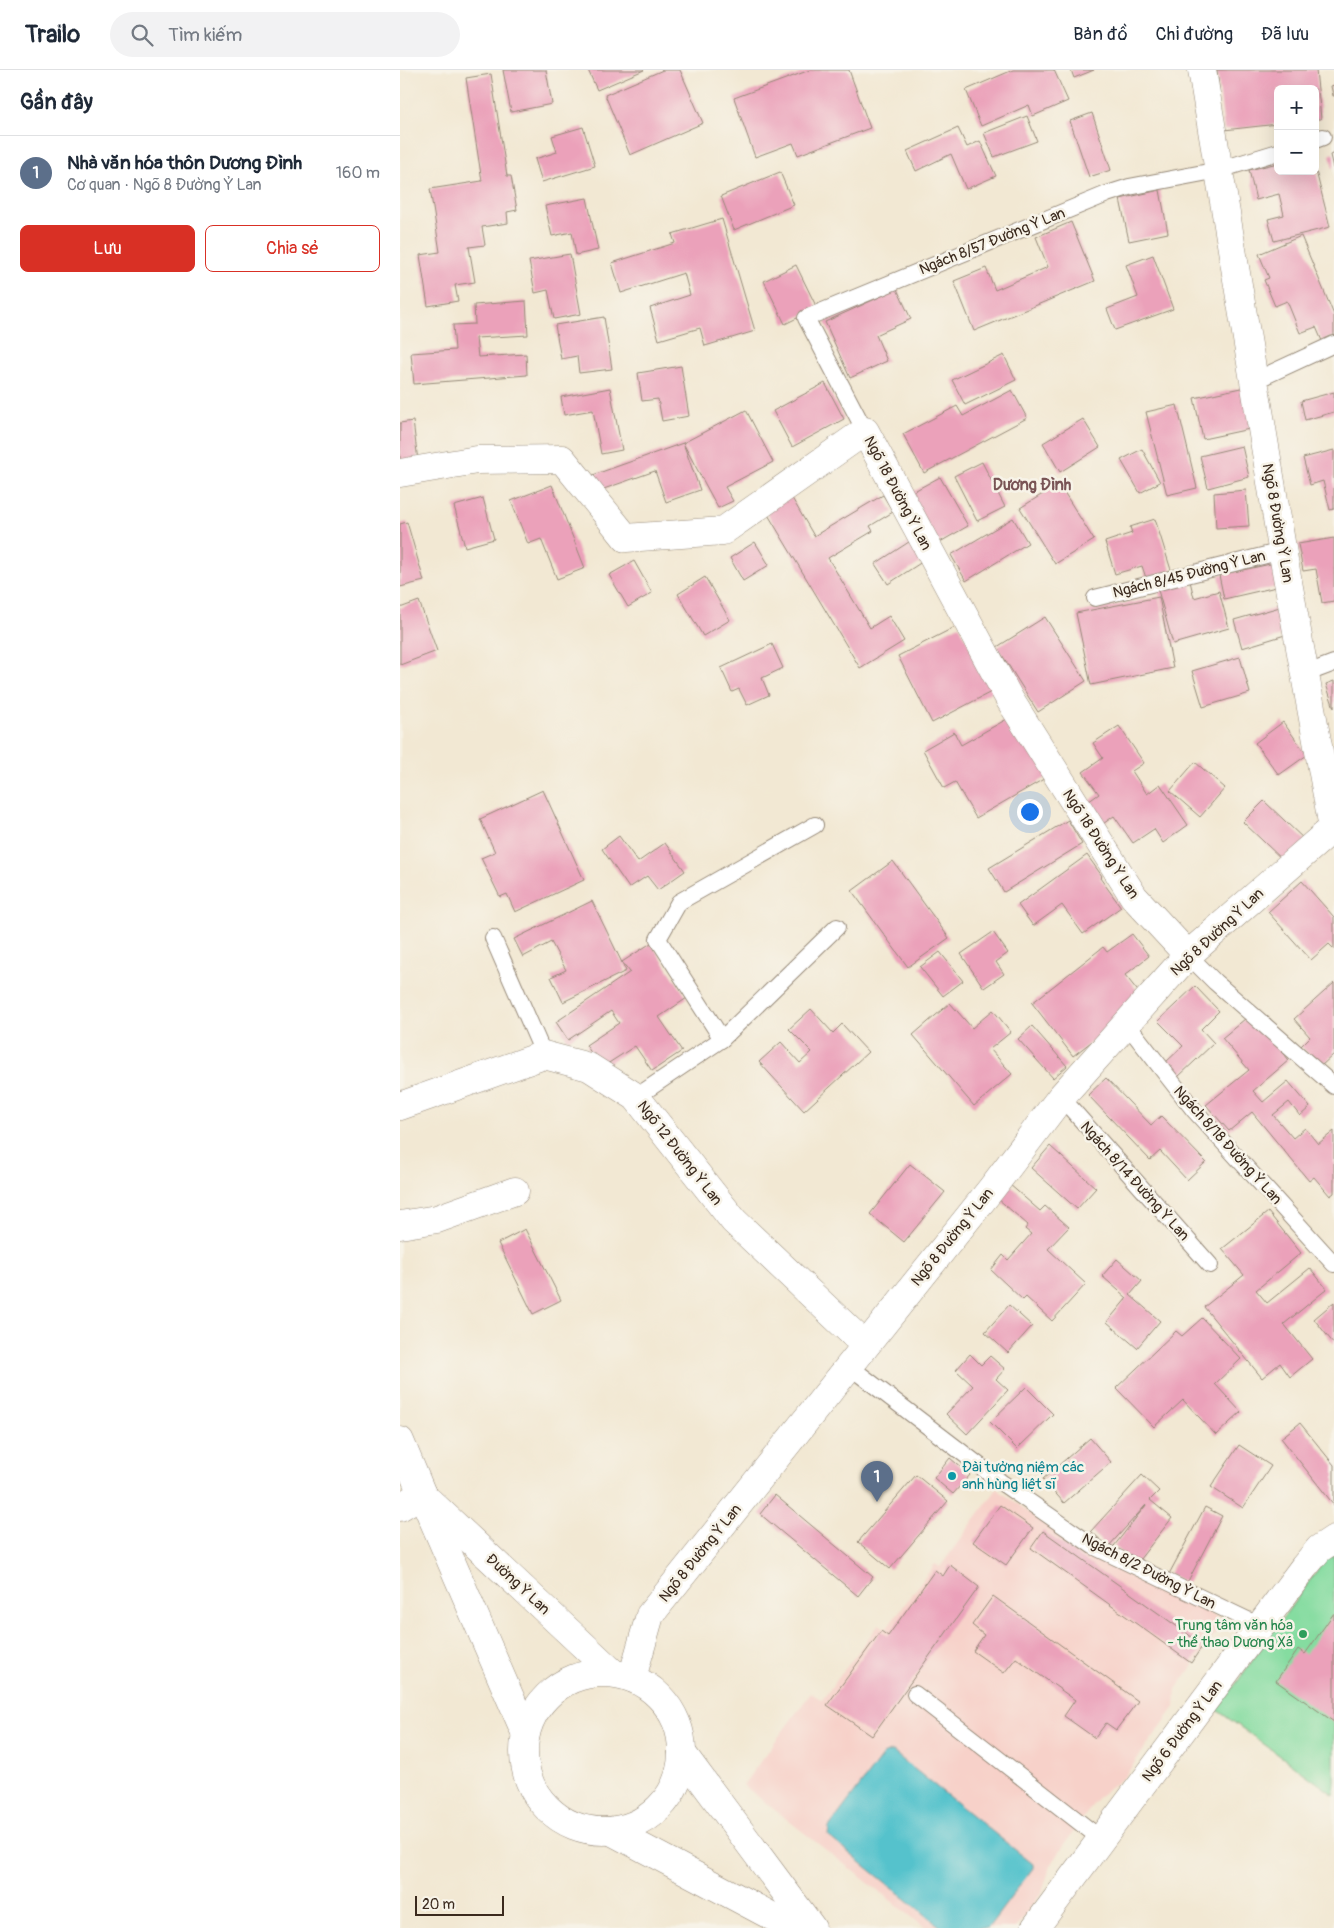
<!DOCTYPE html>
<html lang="vi">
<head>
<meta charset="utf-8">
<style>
	:root { --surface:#fff; --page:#f2f2f3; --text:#1f2937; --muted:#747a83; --line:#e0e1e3; --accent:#d93025 }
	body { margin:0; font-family:Pangolin,sans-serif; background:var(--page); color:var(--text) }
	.controls { position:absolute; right:15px; top:15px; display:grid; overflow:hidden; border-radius:8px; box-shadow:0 5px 20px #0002 }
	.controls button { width:45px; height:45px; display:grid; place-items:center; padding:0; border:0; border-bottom:1px solid var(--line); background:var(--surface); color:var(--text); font:25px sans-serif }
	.scale { position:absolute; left:15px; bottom:12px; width:89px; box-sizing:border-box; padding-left:5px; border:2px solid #3b2a1e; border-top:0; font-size:14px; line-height:18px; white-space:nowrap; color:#3b2a1e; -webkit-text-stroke:4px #f7f3e8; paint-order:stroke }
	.you { position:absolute; left:629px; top:741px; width:18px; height:18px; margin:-12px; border:4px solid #fff; border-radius:50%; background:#1a73e8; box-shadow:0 0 0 8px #1a73e833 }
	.badge { display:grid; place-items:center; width:32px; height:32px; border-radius:50%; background:var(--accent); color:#fff; font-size:16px; font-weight:700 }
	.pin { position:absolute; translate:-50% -41px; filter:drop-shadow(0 1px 2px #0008) }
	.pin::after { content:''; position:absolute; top:26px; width:18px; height:15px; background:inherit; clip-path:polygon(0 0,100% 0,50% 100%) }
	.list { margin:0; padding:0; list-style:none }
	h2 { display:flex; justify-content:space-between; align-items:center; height:65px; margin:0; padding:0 20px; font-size:21px }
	h2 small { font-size:16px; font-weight:400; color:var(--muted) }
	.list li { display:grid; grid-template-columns:32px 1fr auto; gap:15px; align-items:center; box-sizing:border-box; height:75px; padding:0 20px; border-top:1px solid var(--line) }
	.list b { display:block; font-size:19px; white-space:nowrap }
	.list p { margin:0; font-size:16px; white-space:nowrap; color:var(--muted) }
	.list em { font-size:16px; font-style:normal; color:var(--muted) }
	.actions { display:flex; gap:10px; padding:15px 20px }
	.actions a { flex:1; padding:11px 0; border:1px solid var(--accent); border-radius:8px; text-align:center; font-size:18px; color:var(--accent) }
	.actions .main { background:var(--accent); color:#fff }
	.icon { flex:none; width:28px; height:28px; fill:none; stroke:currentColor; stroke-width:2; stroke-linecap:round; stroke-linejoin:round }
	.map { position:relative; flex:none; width:934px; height:1858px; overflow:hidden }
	header { display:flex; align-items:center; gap:30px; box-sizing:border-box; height:70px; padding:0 25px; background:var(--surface); border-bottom:1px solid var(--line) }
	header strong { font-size:24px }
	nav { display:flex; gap:28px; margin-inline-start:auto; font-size:18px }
	.search { width:350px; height:45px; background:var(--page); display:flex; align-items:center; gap:12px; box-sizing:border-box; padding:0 18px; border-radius:28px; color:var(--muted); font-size:19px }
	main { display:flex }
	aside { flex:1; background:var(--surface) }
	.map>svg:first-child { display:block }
	.built { fill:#f7d1c9 }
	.green { fill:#85dca0; stroke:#60835f }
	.water { fill:#55c2cc; stroke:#487675 }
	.building { fill:#eba1ba }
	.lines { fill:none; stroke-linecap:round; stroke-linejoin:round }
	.service-casing { stroke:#968978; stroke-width:18 }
	.minor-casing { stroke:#968978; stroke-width:29 }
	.secondary-casing { stroke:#968978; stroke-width:29 }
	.service { stroke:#fff; stroke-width:16 }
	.minor { stroke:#fff; stroke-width:28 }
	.secondary { stroke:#fff; stroke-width:28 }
	.culture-dot { fill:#0f9aa8; stroke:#f7f3e8; stroke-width:2 }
	.leisure-dot { fill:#2e9e5b; stroke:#f7f3e8; stroke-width:2 }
	.labels { text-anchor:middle; stroke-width:5; stroke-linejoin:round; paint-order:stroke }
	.street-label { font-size:15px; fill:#3b2a1e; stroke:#f7f3e8 }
	.culture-label { font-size:15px; fill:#0d838f; stroke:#f7f3e8; text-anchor:start }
	.leisure-label { font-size:15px; fill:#27864d; stroke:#f7f3e8; text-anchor:end }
	.neighbourhood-label { font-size:16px; font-weight:bold; fill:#795455; stroke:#f7f3e8 }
</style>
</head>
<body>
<header>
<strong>Trailo</strong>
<div class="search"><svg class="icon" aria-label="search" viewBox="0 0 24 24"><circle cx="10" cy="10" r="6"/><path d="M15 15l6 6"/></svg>Tìm kiếm</div>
<nav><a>Bản đồ</a><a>Chỉ đường</a><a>Đã lưu</a></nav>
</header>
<main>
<aside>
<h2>Gần đây<small></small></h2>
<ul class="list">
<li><span class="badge" style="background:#5c6f8a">1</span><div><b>Nhà văn hóa thôn Dương Đình</b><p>Cơ quan · Ngõ 8 Đường Ỷ Lan</p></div><em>160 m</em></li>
</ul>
<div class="actions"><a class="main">Lưu</a><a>Chia sẻ</a></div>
</aside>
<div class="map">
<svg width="934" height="1858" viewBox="0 0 934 1858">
	<rect width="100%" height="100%" fill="#f7f3e8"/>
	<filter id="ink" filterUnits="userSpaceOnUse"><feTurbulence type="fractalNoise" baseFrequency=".02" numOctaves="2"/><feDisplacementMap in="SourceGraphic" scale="10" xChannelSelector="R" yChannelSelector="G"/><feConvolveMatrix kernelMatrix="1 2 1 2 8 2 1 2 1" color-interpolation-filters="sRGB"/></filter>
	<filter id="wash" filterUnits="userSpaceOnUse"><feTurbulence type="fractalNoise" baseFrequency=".0096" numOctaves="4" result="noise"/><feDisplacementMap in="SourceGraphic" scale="20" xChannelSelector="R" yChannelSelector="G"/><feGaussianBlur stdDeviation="1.12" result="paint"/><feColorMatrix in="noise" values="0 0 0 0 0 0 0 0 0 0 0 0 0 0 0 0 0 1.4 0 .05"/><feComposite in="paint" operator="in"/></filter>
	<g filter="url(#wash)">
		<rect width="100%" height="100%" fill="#f2e8d3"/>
		<polygon class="built" points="597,1419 689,1486 825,1551 776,1619 775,1637 724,1707 699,1726 652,1792 642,1822 616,1858 526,1858 343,1715 411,1623 422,1630 479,1554 486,1559 535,1494 540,1497"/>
		<polygon class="green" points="934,1485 934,1725 817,1640 925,1489"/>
		<polygon class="water" points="490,1682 493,1682 633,1794 633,1798 588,1858 542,1858 428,1766 429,1757 483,1685"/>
		<g id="blocks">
			<g class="building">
				<polygon points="103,0 146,0 152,34 111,42"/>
				<polygon points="188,0 244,0 197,20"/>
				<polygon points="263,0 280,0 303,53 230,85 205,25"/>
				<polygon points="410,0 449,0 470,58 398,85 393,73 355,87 334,28"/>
				<polygon points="613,0 654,0 668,31 633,46 629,35 581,56 566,20"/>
				<polygon points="671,0 694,0 674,8"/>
				<polygon points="817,0 916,0 921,49 915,49 915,19 878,19 878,54 824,60"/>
				<polygon points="91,4 107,106 111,106 117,140 107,142 108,153 82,157 85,175 69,177 75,212 55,215 58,231 28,236 20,185 40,182 30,119 82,111 66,8"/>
				<polygon points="934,15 934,26 933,26 931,16"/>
				<polygon points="692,43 711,100 689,107 670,51"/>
				<polygon points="627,46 637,71 594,87 584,63"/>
				<polygon points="183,57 195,96 142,112 135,89 157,82 152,66"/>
				<polygon points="558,58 567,77 580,71 596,106 566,119 551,84 516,101 507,81"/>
				<polygon points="934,83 934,98 933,98 930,85"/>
				<polygon points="878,93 878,101 916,101 930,157 874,171 868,149 884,145 879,124 856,130 849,100"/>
				<polygon points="380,102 394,135 334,160 321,126"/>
				<polygon points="760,120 768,163 729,171 720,129"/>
				<polygon points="187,128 198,180 176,185 172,162 152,166 145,136"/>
				<polygon points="322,149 355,261 305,276 300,258 259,270 250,238 290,225 284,203 221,223 212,193 275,173 272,164"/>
				<polygon points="671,152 695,211 574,261 554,211 586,198 595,220 648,197 636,167"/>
				<polygon points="901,166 934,245 934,266 922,271 916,257 900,263 887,231 875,236 864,210 869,208 859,184"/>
				<polygon points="170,184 181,244 154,249 148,220 135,223 129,191"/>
				<polygon points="753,185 773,239 715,260 707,239 738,227 726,195"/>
				<polygon points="396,195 417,238 385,254 364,211"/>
				<polygon points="497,219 511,249 476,265 487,291 450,308 425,252"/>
				<polygon points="126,231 128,265 76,268 78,287 126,284 127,305 14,314 11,283 55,280 53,255 75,254 74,235"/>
				<polygon points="204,247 212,299 179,303 177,286 161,289 155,255"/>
				<polygon points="604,285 616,310 565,335 552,310"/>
				<polygon points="281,296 289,346 262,351 258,329 242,331 238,303"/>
				<polygon points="425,313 444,349 392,377 373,341"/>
				<polygon points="850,316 859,357 803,369 794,328"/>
				<polygon points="210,318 222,380 201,384 193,340 164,345 161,327"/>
				<polygon points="612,320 627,348 524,403 503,364 557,336 563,346"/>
				<polygon points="934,322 934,342 905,350 901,331"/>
				<polygon points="777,335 797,418 767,425 746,342"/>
				<polygon points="346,340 373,392 325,417 333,431 318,438 283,373"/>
				<polygon points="683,349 700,377 660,402 643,373"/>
				<polygon points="13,351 19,399 0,401 0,353"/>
				<polygon points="283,373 300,420 266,432 255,401 198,421 193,405"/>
				<polygon points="842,376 849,407 808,418 800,386"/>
				<polygon points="742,379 760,412 740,423 721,390"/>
				<polygon points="934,380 934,439 930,440 923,411 910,415 903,388"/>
				<polygon points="582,392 605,437 577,451 554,406"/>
				<polygon points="540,407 568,456 533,476 505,426"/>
				<polygon points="659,414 694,470 655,494 620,438"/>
				<polygon points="152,415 185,498 157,509 141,469 128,474 111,431"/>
				<polygon points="846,420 849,456 816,458 814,423"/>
				<polygon points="389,423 414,466 483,425 493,442 470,456 473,461 428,488 470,558 489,546 504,571 460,598 364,438"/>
				<polygon points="83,428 94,469 65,477 54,436"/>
				<polygon points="613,448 628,473 566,511 551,485"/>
				<polygon points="755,449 771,500 746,508 742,496 715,504 705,472 732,463 730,457"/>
				<polygon points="7,452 24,511 0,517 0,454"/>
				<polygon points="934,468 934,531 922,533 916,499 903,501 898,474"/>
				<polygon points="512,470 525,490 488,514 475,494"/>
				<polygon points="355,472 369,495 343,511 330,488"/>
				<polygon points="234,491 252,523 228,537 209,505"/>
				<polygon points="880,492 885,515 824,529 819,505"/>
				<polygon points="305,507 330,550 303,566 278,524"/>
				<polygon points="790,511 794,528 819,521 829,558 773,574 758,520"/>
				<polygon points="759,527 773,598 691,615 676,543"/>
				<polygon points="19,531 37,581 0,595 0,538"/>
				<polygon points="887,535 895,562 842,578 834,550"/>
				<polygon points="645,547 686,611 638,642 597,577"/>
				<polygon points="559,555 593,621 532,653 498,586"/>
				<polygon points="372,574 383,598 362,608 369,625 347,635 339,619 332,622 321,598"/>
				<polygon points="840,587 850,623 803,637 792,601"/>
				<polygon points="934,611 934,638 926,614"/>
				<polygon points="614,645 649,706 576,748 555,712 544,718 523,680 554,662 561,675"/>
				<polygon points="883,652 907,685 879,705 855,673"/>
				<polygon points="719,656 744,693 732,701 747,724 760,714 788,755 763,773 754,759 733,773 714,746 700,756 685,734 699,724 683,702 703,688 693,673"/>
				<polygon points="795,692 825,718 800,747 770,721"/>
				<polygon points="143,720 184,810 115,842 107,824 100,827 81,788 95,782 80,749"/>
				<polygon points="864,731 907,772 886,793 843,752"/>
				<polygon points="668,750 682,774 604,822 589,798"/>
				<polygon points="219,766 238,792 265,773 285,801 258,820 247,806 229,818 202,779"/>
				<polygon points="687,785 702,806 700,808 721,837 683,864 662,835 633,856 618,835"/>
				<polygon points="493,791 549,868 508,897 452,821"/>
				<polygon points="902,811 934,847 934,879 929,874 911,890 868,842"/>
				<polygon points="192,831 226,901 163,932 151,907 166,900 151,872 123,887 114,869"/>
				<polygon points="593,862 608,883 596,892 604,904 584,918 561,884"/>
				<polygon points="732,864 749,886 725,905 745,930 673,986 632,933 703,877 707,882"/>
				<polygon points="251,873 287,928 259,947 282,981 252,1001 235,976 201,998 186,975 219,953 211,941 168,970 156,952 230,902 222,892"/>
				<polygon points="540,882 563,911 543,926 520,897"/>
				<polygon points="934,913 934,984 920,997 901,976 910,967 894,949"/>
				<polygon points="795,916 819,941 801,959 814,973 778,1007 765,993 783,976 758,951"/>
				<polygon points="550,933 572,958 593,940 611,962 590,979 612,1004 574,1036 513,965"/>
				<polygon points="411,939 433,963 442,954 468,982 404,1041 359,992 381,972 400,993 412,982 389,959"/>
				<polygon points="851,944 889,990 853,1021 863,1032 888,1011 910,1037 900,1046 889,1032 873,1045 893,1068 905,1058 918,1074 934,1061 934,1123 930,1126 914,1107 909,1111 852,1042 829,1061 806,1035 849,1000 822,968"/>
				<polygon points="632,956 667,996 653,1008 618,969"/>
				<polygon points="706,1008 751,1055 761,1046 806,1092 787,1110 760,1081 750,1090 688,1025"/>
				<polygon points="650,1076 696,1118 677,1139 631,1098"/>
				<polygon points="510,1094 545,1122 504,1172 470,1144"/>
				<polygon points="609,1114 640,1141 645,1136 669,1157 648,1179 686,1214 652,1251 626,1227 623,1230 591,1200 603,1185 608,1190 631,1164 625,1159 628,1155 597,1128"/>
				<polygon points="868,1142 901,1183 856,1220 867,1233 910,1198 927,1219 884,1254 912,1289 890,1307 880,1293 862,1308 804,1237 844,1205 822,1179"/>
				<polygon points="125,1159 161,1230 133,1244 98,1173"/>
				<polygon points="717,1189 742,1211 730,1225 760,1251 737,1278 707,1252 727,1228 702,1206"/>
				<polygon points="934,1232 934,1274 914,1249"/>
				<polygon points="609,1235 632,1256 608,1283 585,1262"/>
				<polygon points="802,1248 841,1289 815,1314 841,1342 816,1365 783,1330 754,1357 716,1318 776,1261 782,1266"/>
				<polygon points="570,1284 581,1295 590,1286 605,1299 596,1309 608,1320 567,1364 546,1344 573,1316 556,1300"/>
				<polygon points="626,1317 653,1344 617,1379 590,1352"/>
				<polygon points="900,1353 934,1395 934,1435 881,1368"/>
				<polygon points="690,1368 711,1392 664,1433 643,1409"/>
				<polygon points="839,1375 871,1396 843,1438 811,1417"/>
				<polygon points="550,1388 570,1405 553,1424 534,1408"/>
				<polygon points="516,1405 548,1431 490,1499 458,1472"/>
				<polygon points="742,1405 759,1421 750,1430 772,1448 736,1494 714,1476 746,1435 708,1477 691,1461"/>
				<polygon points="375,1425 473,1507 458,1526 360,1444"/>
				<polygon points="600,1435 633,1458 606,1495 573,1472"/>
				<polygon points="805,1437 822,1446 787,1513 769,1504"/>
				<polygon points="643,1461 803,1575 791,1593 631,1478"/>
				<polygon points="550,1495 579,1517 472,1666 427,1635 481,1561 488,1566 535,1500 543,1506"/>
				<polygon points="593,1526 738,1631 716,1660 706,1653 695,1668 664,1646 675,1630 616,1588 604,1603 573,1581 584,1565 572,1555"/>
				<polygon points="934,1543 934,1652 876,1611 898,1579 905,1584"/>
			</g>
		</g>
	</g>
	<g filter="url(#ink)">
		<use href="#blocks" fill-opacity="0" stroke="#968978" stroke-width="1"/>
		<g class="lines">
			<defs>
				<g id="service">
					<polyline points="915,70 923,67"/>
					<polyline points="854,311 934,274"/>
					<polyline points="465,361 406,248 707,124 729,117 819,100 878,82"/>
					<polyline points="695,528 882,481"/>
					<polyline points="905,604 934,593"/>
					<polyline points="93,868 144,985"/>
					<polyline points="788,885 815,912 934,1016"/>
					<polyline points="726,953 794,1040 934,1194"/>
					<polyline points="322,969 437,857"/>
					<polyline points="236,1027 322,969 258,869 279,832 415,755"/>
					<polyline points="661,1027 810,1195"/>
					<polyline points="449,1296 602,1413 693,1476 860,1556"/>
					<polyline points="515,1624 701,1769"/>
				</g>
				<g id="minor">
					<polyline points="0,403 77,390 162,389 226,468 323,461 465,361 610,630 734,827 788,885"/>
					<polyline points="0,1036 144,985 189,997 236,1027 334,1151 465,1275"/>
					<polyline points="0,1155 37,1149 115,1121"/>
					<polyline points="0,1437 22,1424"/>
					<polyline points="232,1608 250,1545 592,1118 661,1027 788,885 933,758 884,490 802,0"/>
					<polyline points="635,1858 904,1497 919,1479 934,1469"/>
				</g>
				<g id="secondary">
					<polyline points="0,1371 22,1424 125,1662"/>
					<polyline points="30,1432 213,1603"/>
					<circle cx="203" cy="1682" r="79"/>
					<polyline points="282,1683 412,1858"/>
					<polyline points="211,1761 394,1858"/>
				</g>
			</defs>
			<use href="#service" class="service-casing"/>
			<use href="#minor" class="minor-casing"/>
			<use href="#secondary" class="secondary-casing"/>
			<use href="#service" class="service"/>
			<use href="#minor" class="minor"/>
			<use href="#secondary" class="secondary"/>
		</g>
	</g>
	<circle class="culture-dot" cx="552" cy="1406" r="5"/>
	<circle class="leisure-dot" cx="903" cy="1564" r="5"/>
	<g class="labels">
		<g class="street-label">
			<text transform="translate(592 171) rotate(-22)" y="5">Ngách 8/57 Đường Ỷ Lan</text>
			<text transform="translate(498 423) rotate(62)" y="5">Ngõ 18 Đường Ỷ Lan</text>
			<text transform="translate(878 453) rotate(80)" y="5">Ngõ 8 Đường Ỷ Lan</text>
			<text transform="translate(789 504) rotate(-14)" y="5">Ngách 8/45 Đường Ỷ Lan</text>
			<text transform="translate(701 774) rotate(57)" y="5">Ngõ 18 Đường Ỷ Lan</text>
			<text transform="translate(817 862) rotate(-43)" y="5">Ngõ 8 Đường Ỷ Lan</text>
			<text transform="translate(828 1075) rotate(48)" y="5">Ngách 8/18 Đường Ỷ Lan</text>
			<text transform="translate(280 1083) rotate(52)" y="5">Ngõ 12 Đường Ỷ Lan</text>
			<text transform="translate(735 1111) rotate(48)" y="5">Ngách 8/14 Đường Ỷ Lan</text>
			<text transform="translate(552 1167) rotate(-51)" y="5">Ngõ 8 Đường Ỷ Lan</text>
			<text transform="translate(300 1483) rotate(-51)" y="5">Ngõ 8 Đường Ỷ Lan</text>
			<text transform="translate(749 1501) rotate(27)" y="5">Ngách 8/2 Đường Ỷ Lan</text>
			<text transform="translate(118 1514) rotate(43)" y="5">Đường Ỷ Lan</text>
			<text transform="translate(782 1661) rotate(-53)" y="5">Ngõ 6 Đường Ỷ Lan</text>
		</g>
		<g class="culture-label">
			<text x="562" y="1402">Đài tưởng niệm các<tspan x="562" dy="17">anh hùng liệt sĩ</tspan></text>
		</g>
		<g class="leisure-label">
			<text x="893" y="1560">Trung tâm văn hóa<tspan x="893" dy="17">- thể thao Dương Xá</tspan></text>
		</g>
		<g class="neighbourhood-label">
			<text x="632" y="420">Dương Đình</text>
		</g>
	</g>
</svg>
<div class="controls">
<button>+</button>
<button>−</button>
</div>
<div class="scale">20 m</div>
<div class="you"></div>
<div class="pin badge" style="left:477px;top:1432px;background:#5c6f8a">1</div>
</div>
</main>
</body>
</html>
